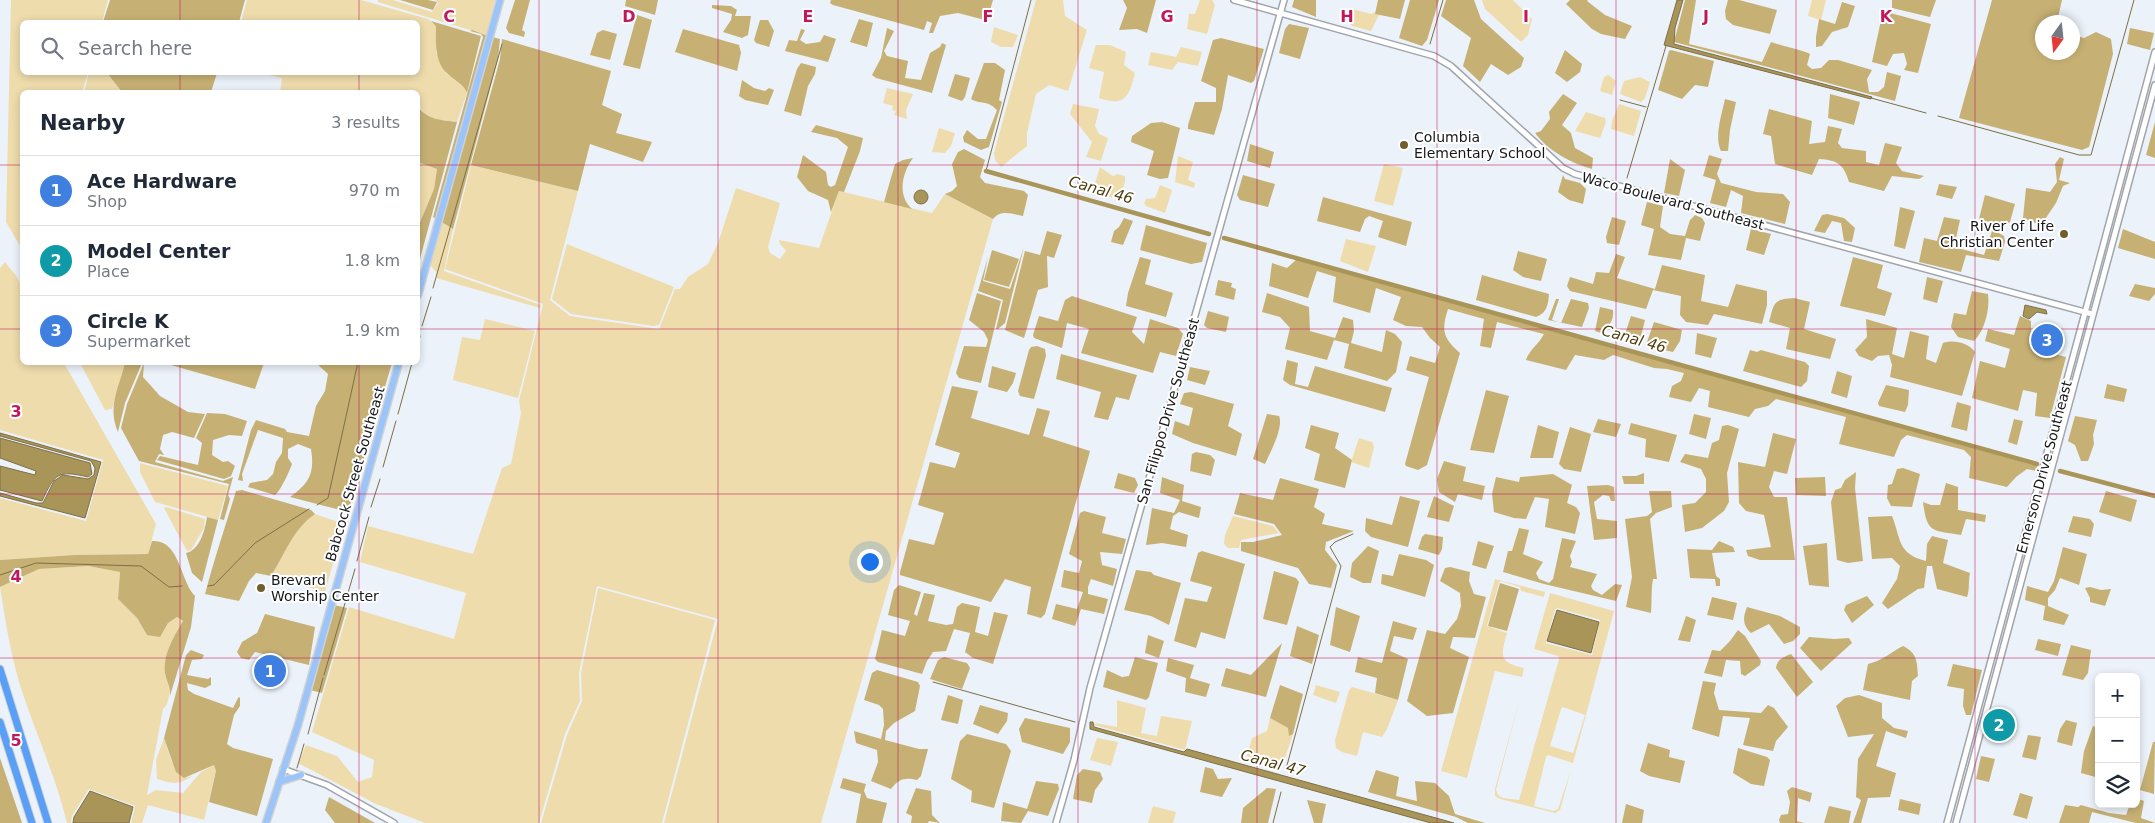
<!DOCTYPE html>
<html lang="en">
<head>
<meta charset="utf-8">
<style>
	:root { --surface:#fff; --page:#f2f2f3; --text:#1f2937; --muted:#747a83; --line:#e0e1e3; --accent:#d93025 }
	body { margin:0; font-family:"DejaVu Sans",sans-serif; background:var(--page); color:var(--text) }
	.controls { position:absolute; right:15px; bottom:15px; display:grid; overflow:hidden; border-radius:8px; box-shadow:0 2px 8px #0003 }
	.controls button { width:45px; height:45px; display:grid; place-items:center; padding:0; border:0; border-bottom:1px solid var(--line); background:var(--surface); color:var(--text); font:25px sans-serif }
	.compass { position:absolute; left:2035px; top:15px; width:45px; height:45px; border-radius:50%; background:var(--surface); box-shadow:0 2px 8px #0003; rotate:195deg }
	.you { position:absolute; left:869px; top:561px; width:18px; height:18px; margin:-12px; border:4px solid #fff; border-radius:50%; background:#1a73e8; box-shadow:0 0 0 8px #1a73e833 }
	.badge { display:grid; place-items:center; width:32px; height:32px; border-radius:50%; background:var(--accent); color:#fff; font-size:16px; font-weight:700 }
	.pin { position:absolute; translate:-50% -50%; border:2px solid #fff; box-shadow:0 1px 5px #0006 }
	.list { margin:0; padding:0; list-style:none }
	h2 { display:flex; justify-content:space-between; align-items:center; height:65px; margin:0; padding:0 20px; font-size:21px }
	h2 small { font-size:16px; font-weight:400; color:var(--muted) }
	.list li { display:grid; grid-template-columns:32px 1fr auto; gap:15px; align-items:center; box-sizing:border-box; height:70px; padding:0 20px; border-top:1px solid var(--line) }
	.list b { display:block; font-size:19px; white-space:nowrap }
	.list p { margin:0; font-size:16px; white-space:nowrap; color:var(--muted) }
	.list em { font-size:16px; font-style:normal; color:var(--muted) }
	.icon { flex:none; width:28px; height:28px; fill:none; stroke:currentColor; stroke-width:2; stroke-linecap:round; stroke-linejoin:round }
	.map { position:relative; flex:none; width:2155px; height:823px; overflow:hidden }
	.search { position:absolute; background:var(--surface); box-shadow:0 2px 8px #0003; left:20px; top:20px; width:400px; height:55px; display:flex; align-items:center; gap:12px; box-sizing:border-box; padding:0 18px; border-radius:8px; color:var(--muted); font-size:19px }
	.panel { position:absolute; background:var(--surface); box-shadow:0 2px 8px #0003; left:20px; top:90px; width:400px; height:275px; border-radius:8px }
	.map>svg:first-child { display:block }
	.green { fill:#eedcad; fill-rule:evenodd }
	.forest { fill:#c6b074 }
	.water { fill:#aa9559; stroke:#7d6f46 }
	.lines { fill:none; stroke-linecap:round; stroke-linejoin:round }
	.stream { stroke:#7d6f46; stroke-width:1 }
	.canal { stroke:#aa9559; stroke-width:4.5 }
	.minor-casing { stroke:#a0a5ac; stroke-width:8 }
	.major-casing { stroke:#d0d1d1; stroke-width:9 }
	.highway-casing { stroke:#d0d1d1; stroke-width:9 }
	.minor { stroke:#fff; stroke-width:5 }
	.major { stroke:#9bc5fa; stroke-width:6 }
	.highway { stroke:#599ff6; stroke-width:7 }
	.grid { fill:none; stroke:#c2185b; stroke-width:1; stroke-opacity:0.55 }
	.poi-dot { fill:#705f2d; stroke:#fff; stroke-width:2 }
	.labels { text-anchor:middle; stroke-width:4; stroke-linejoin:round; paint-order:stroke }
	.poi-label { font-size:14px; fill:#15171a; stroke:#fff; text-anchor:start }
	.street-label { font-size:14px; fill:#15171a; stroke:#fff }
	.water-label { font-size:15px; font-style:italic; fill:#4e3e0d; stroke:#fff }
	.grid-label { font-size:16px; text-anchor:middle; font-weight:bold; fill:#c2185b; stroke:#fff; stroke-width:4; stroke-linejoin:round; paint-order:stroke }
</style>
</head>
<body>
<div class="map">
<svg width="2155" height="823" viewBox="0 0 2155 823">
	<rect width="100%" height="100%" fill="#ecf2fa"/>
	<g class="green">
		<polygon points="11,0 108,0 102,22 22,22 22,72 88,73 82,92 22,92 22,249 6,222"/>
		<path d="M247 0H361L428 19 436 25V53L446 73 464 86 467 93 457 122C433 119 418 121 418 92H280L282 78 261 73 418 72V22H241Z"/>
		<polygon points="378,0 393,0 432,12 438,3 435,0 495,0 486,35 378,2"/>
		<polygon points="1036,0 1063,0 1065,16 1087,30 1068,91 1049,85 1036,94 1027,133 1027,146 1001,167 995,160 994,153"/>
		<polygon points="1200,0 1212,0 1215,5 1207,34 1187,29 1189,14 1195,14"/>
		<polygon points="1482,0 1513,0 1532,19 1528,35 1521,42 1485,9"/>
		<polygon points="1812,0 1826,0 1821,20 1808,16"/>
		<polygon points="1349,8 1371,14 1376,12 1376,14 1379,15 1371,31 1352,26 1346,18"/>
		<polygon points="994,27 1018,35 1013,47 1001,47 991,42"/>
		<path d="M1096 45H1110L1126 52 1124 65 1135 73C1129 97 1125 107 1099 98L1104 72 1089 68Z"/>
		<polygon points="1181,47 1202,52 1198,66 1178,62 1172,70 1148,65 1151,52 1176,57"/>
		<polygon points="89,72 107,73 122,92 84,92"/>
		<polygon points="1608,75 1616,81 1612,95 1600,91 1604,77"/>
		<polygon points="1640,77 1650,82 1645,98 1641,102 1620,94 1624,81"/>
		<polygon points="887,88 913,94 906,110 907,119 894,115 896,111 892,110 893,106 883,103"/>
		<polygon points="1073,104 1099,109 1095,126 1099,134 1108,138 1101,161 1086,157 1092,142 1070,114"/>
		<polygon points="1619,104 1641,111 1634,136 1611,129 1612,121"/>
		<polygon points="1586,112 1605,118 1606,122 1600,138 1575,131"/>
		<polygon points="939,128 955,133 951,146 945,153 932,152"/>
		<polygon points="1178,156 1193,162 1188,180 1195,183 1194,188 1175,182"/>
		<polygon points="418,162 437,169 434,189 418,227"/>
		<polygon points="1384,164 1403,168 1393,206 1374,201"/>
		<polygon points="471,165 578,191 550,300 570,316 659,329 675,289 680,289 688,277 708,264 718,243 736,188 780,203 768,247 770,253 780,259 786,251 780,244 779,240 819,248 839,191 932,213 945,194 993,219 821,823 664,823 718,619 597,586 579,673 580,701 565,734 539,823 425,823 376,804 298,763 306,745 337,756 358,782 372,777 374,760 312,732 349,607 454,639 466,593 360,562 368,526 473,554 502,468 511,464 521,413 519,401 543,304 445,269"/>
		<polygon points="1100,167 1113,176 1118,174 1125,176 1125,182 1119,199 1092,193"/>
		<polygon points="1160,185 1172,190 1165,213 1146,206 1144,203 1146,199 1155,198"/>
		<polygon points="440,221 453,229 444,271 541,305 540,308 436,278 437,273 429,264"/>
		<polygon points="1346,239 1376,246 1368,272 1340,261"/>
		<polygon points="567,244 674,287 659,325 653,326 571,314 552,299"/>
		<polygon points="5,262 17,277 22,287 22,362 64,363 156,524 148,554 74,555 0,560 0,498 86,521 103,460 0,430 0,268"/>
		<polygon points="485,319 535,331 518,398 453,380 462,337 480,340"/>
		<polygon points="80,363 125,363 112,409 105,410"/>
		<polygon points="1359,438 1372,442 1374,447 1369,468 1351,462"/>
		<polygon points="140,463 228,486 218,520 155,502 140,472"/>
		<polygon points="166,507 205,519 204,528 191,550 187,551 164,508"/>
		<path d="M315 514 344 524 325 592 271 576C285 554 293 529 315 514Z"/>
		<polygon points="1233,516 1273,526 1279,533 1241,540 1239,548 1228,548 1224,544 1225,535"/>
		<path d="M88 566 120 572 118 599 137 618 147 635 177 617 183 622C169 642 158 665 171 688L167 704 163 709 147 795 156 790 183 793 201 772 214 765 216 771 204 820 148 805 142 823H131L135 806 89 789 72 816 71 823H67C57 781 39 741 25 700 12 664 6 625 0 587L39 569Z"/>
		<path d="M1495 579 1545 592 1544 597 1521 591 1520 587 1501 581 1499 583 1487 626 1507 633C1501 656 1498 662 1524 668L1522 677 1495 671 1467 778 1441 771Z"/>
		<polygon points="598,588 715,620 662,823 541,823 567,735 582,701 581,673"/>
		<path d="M1550 593 1614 611 1573 763 1548 755 1546 757 1534 806 1553 811 1558 809 1571 770 1560 810 1555 813 1500 799 1495 796V789L1520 698 1496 790 1498 795 1503 798 1519 800 1559 659 1558 656 1534 649ZM1557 608 1600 620 1592 655 1546 643 1555 610ZM1563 707 1585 715 1573 753 1550 746 1561 709Z"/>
		<polygon points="1316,685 1340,692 1336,703 1313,695"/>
		<polygon points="1352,687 1398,700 1387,729 1382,737 1363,732 1357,756 1342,752 1336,748 1335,740 1349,690"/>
		<polygon points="1117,700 1146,708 1141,733 1157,736 1161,716 1192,721 1185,750 1094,725 1095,723 1117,727"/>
		<polygon points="1270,718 1288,728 1290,735 1293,734 1282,767 1255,760 1247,756 1252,738 1267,731"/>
		<path d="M164 738 171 760 184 778 193 776C177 785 174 784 157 779L156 760Z"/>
		<polygon points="1097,738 1118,742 1111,766 1090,760"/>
		<polygon points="1153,806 1176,812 1173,823 1148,823"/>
	</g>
	<g class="forest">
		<polygon points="110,0 245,0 239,22 103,22"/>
		<polygon points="400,0 428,0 437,2 433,10"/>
		<polygon points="515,0 530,0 522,30 525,32 524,37 509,33 506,28"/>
		<polygon points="626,0 658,0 655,15 625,6"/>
		<polygon points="831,0 993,0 988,17 985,20 958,13 940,16 933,33 929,33 932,23 927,21 924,30 833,5 830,3"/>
		<polygon points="1123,0 1156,0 1147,33 1137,29 1119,30 1127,8"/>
		<polygon points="1294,0 1316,0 1316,17 1292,7"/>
		<polygon points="1378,0 1405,0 1400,19 1375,14"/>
		<polygon points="1410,0 1439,0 1427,40 1422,46 1399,38"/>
		<polygon points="1446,0 1474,0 1481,19 1524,58 1521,67 1508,75 1491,64 1480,82 1463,66 1471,38 1441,16"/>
		<polygon points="1570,0 1588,0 1587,1 1605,15 1632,26 1625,39 1601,34 1592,29 1566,4"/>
		<path d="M1685 0H1696L1689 44 1762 62 1771 42C1779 45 1806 51 1810 54L1807 65 1812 69 1821 68 1829 60H1838L1872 70 1867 79 1869 92H1878L1884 87 1887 72 1901 76 1895 101 1674 42Z"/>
		<polygon points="1728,0 1739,0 1777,10 1770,34 1733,25 1726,19 1725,11"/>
		<polygon points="1892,0 1936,0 1930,17 1892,8"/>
		<polygon points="1992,0 2062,0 2057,22 2042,22 2042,52 2072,52 2073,35 2084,38 2096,32 2111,39 2113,54 2089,147 2082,150 1959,118"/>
		<polygon points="1842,2 1855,6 1848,27 1832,32 1822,46 1816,47 1816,37 1819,19 1835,24"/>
		<polygon points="712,5 731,6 737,10 735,16 751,16 748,35 742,38 723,32 731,20 732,14 712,8"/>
		<polygon points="1883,11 1931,24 1918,73 1904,70 1907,64 1904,53 1893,54 1887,66 1872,62"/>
		<polygon points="637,15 652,20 640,69 623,65"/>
		<polygon points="859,19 873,23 867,47 850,42"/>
		<polygon points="760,20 768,20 774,31 769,47 756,43 754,40"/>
		<path d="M431 21 481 36 467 93C463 83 455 81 448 74 434 62 436 42 436 26Z"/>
		<polygon points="1289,24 1309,28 1300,59 1279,53 1285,29"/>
		<polygon points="887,28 894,31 884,51 887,56 908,61 905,78 921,80 930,53 940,47 942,43 946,45 932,93 876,78 872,75 881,58"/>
		<polygon points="2130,28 2154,33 2150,50 2127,44"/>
		<polygon points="683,29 739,45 741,53 737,71 675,52"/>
		<polygon points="801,29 805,30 800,40 806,44 820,42 824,35 836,39 828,62 785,51 789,40 797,41"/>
		<polygon points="472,30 488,36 437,219 433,217 483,37 481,34 470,31"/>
		<polygon points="603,30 617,34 610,60 590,55 597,33"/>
		<polygon points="492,37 500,39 498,59 453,229 440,221"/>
		<polygon points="1221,38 1264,49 1254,81 1251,83 1228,75 1222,109 1214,135 1188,129 1188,125 1195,102 1216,102 1216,88 1201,81 1213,40"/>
		<polygon points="502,39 611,71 602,105 622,114 616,133 652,142 643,162 590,144 578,191 471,165 500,59"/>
		<polygon points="1565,50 1582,64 1580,72 1567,82 1555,73"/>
		<polygon points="1671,50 1714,61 1708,87 1695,85 1682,99 1658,90 1669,51"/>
		<polygon points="801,63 816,67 815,74 808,86 801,116 784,111 797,69"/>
		<path d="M984 63H995L1005 70 999 100 1002 102 989 147 981 150 964 142 963 137 967 130 978 139H986L997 110C986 99 981 105 971 99Z"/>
		<polygon points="107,73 217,73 211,92 122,92"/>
		<polygon points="955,74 970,78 965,97 962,101 948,96"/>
		<polygon points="742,80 754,88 765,91 769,88 774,90 768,105 745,100 739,96"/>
		<path d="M1563 94 1577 103 1562 125 1571 133 1575 148 1593 158 1592 169C1571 163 1548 151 1535 133L1541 131 1550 119 1549 112Z"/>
		<polygon points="1830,94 1860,102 1854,125 1828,118"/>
		<path d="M1725 99 1736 102 1730 130 1728 151H1721C1714 136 1722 114 1725 99Z"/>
		<path d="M418 107C428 120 441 120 457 122L418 266V227L434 189 437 169 418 162Z"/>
		<path d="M1769 109 1812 121 1809 144 1825 142 1828 126 1842 129 1838 143 1842 148 1866 151V162L1879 165 1885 143 1902 147 1896 163 1902 171 1924 176 1919 179 1892 176 1884 191 1849 182C1844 165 1838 160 1819 159L1812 175 1775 164 1771 136 1763 134Z"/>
		<polygon points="1162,122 1180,128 1168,178 1160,179 1147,175 1154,151 1131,142 1132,136 1151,123"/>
		<polygon points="2155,122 2155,158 2146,155"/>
		<polygon points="816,125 863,138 860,151 844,192 839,191 831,212 828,200 808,191 797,177 803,155 826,172 828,185 831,187 835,185 848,147 837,138 811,132"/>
		<polygon points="1250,144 1274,152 1270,168 1247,161"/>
		<path d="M964 149 985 160 980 177 985 183 1024 191 1028 195 1023 216C1012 214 1001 209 993 219L945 194 952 191 957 186 952 164 958 152Z"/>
		<polygon points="1709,155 1722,159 1717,174 1721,183 1756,192 1783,194 1790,202 1785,224 1741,213 1743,196 1731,190 1726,207 1710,203 1716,180 1703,176"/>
		<polygon points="2060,157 2064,159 2059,180 2070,183 2063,186 2056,203 2041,225 2023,218 2026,188 2050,192 2057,182 2055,164"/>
		<path d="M913 158C902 173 897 195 912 209L884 202 895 164 903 160Z"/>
		<polygon points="1670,159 1685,170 1679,196 1664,193"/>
		<polygon points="1243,175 1275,184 1268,207 1240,200 1237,195"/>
		<polygon points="1563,175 1565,179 1580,183 1586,189 1583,204 1569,200 1558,192"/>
		<polygon points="1939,184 1957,187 1952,199 1936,195"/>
		<polygon points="1985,195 2015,204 2010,222 2003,226 1979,219"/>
		<polygon points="1323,197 1412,222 1406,246 1378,237 1383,221 1369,216 1365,219 1360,232 1317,221"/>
		<polygon points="1647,202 1663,206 1660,227 1670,234 1685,236 1690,220 1695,215 1702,218 1705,223 1700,241 1686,238 1681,260 1648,255 1654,229 1641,225"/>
		<polygon points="1900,207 1915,211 1905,249 1894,246"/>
		<polygon points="1827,214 1844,218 1855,228 1852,242 1844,241 1841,223 1832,221 1825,233 1814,231 1822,215"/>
		<polygon points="1612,217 1626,221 1619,245 1607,243 1606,237"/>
		<polygon points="1944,217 1960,220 1954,247 1984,255 1992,231 1997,232 2004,236 2005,242 1999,261 1966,255 1961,272 1919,262 1924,238 1937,241"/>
		<polygon points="1124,218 1133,221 1123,245 1111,242 1114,231 1119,227"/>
		<polygon points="1146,225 1207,243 1202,262 1191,264 1140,250"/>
		<polygon points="1751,229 1771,234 1764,255 1746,250"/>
		<polygon points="2123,229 2155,242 2155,259 2118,248"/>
		<polygon points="1047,231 1062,235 1054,258 1047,256 1048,287 1038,290 1024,338 1005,330 1025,251 1040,255"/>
		<polygon points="1024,247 1005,323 998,329 996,329 1003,300 978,291 988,257 983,281 1010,289"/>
		<polygon points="992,250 1019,259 1009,287 984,280"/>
		<polygon points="1518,251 1547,259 1541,281 1523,277 1513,270"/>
		<polygon points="1616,254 1625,257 1617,278 1655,289 1662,265 1705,275 1701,301 1728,307 1736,284 1767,291 1767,305 1762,324 1714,314 1708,325 1686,322 1680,315 1681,296 1653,290 1646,309 1570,291 1567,286 1570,277 1593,284 1596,272 1609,273"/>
		<polygon points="1140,257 1151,260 1145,284 1173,293 1166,317 1126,306 1128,293"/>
		<polygon points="1853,257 1883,265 1877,288 1892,293 1885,316 1840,306"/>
		<path d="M1297 259 2037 466 2036 471 2027 469 2016 477 2007 487 1969 478 1971 457 1964 450 1907 435 1901 440 1894 457 1839 444 1846 417 1776 399 1768 406 1755 409 1749 417 1708 407 1710 391 1699 388 1691 402 1669 397 1672 386 1681 381 1684 373 1667 369 1654 368 1613 355 1604 360 1575 355 1566 370 1526 360C1529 350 1539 344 1544 334L1497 322 1491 348 1480 346 1484 319 1448 309C1441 331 1443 338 1460 353L1427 465 1418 470 1406 466 1405 464 1429 377 1406 370 1410 356 1435 363 1440 347 1430 338 1422 327 1406 326 1393 320 1401 297 1376 288 1370 313 1333 302 1336 277 1317 271 1308 298 1269 286 1272 263 1287 268Z"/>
		<path d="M1482 275 1549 294C1548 305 1547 313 1536 317L1476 300Z"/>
		<polygon points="1927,277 1943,281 1937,303 1923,299"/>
		<polygon points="1218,280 1232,283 1231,287 1236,289 1234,300 1215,295"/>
		<polygon points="2135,284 2155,288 2155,294 2149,301 2129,296"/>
		<path d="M1972 291 1988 294C1990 309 1985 330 1974 341L1958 337 1951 327 1954 313 1966 315Z"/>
		<polygon points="977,293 1001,301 981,383 959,378 956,373 964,346 986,347 988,340 984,332 969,320"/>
		<polygon points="1267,293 1309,307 1310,331 1335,338 1343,317 1353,320 1354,331 1351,343 1382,352 1386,330 1395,334 1402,342 1396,372 1387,381 1344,368 1349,344 1334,340 1327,360 1285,349 1290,328 1280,317 1262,312"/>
		<polygon points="1072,296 1137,317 1132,332 1144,344 1150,319 1178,328 1183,334 1176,356 1160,352 1153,373 1081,353 1089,329 1067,323 1062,348 1034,338 1033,335 1039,316 1058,321 1065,300"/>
		<path d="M1794 298 1810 302 1804 329 1836 339 1830 359 1786 349 1790 328 1769 322C1774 303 1773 299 1794 298Z"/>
		<polygon points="1556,299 1559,299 1552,320 1561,323 1571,299 1588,303 1589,308 1582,327 1548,320"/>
		<path d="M1600 307 1613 310C1614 321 1609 326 1601 333L1595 331Z"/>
		<polygon points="1208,311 1229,317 1226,332 1207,328 1204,325"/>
		<polygon points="1631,316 1645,320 1639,344 1623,340"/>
		<polygon points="2020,316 2031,321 2031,331 2038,339 2039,346 2047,352 2066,357 2050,418 2035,416 2037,393 2023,390 2018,411 1972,398 1980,361 2005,368 2010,349 1985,341 1988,329 2014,335"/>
		<path d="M1866 319 1897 328 1892 354 1904 358 1910 331 1929 336 1926 359 1936 363 1943 343C1953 339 1969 343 1975 352L1962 396 1890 377 1892 365 1889 355 1878 356 1872 361 1859 356 1855 350 1867 337Z"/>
		<polygon points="1654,322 1682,330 1680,341 1673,352 1651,347 1647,342"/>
		<polygon points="1697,333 1717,338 1711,358 1695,354"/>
		<polygon points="1037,346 1045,349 1046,356 1034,399 1020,396 1018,391 1029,350 1031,347"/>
		<polygon points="1750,350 1757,352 1761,350 1805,362 1809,366 1807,381 1801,387 1743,371"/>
		<polygon points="1061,354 1137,375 1129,400 1116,397 1108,420 1094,417 1101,392 1056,379"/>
		<polygon points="1287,360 1298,363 1295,384 1308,387 1315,366 1392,388 1385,412 1290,385 1283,380"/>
		<polygon points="220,362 264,363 255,389 164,363"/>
		<path d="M125 363H142L125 403 118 432C107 406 119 388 125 363Z"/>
		<polygon points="144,363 143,377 160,396 188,412 205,414 194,438 172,432 163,435 160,449 164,455 159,454 155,462 223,481 233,477 228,495 230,499 224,520 220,519 229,484 139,461 121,428 127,404"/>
		<path d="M316 363H392L348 512 290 497C309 483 315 474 311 449L298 444 288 449V458L292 464C290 470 280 492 275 495L248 487 250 483 267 480 273 474 276 462 282 453 283 438 258 430 242 474 243 481 238 480 251 430 256 420 285 429 287 432 309 436 316 406 325 391 328 374Z"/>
		<polygon points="992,366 1016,373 1013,383 1007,392 988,387"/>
		<polygon points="1190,367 1210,371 1205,385 1187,380"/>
		<polygon points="1837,371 1852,376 1847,398 1831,393"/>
		<polygon points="2107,384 2127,389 2124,402 2104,398"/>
		<polygon points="1886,385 1909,390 1908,405 1905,412 1879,406 1878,403"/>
		<polygon points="952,386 978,391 971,418 1029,435 1037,408 1050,411 1043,436 1090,451 1045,614 1041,618 1027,614 1031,587 1005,579 991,602 900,575 900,572 909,539 934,545 944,513 918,505 930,462 955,468 960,453 935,445"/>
		<polygon points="1486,390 1509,396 1494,453 1470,450"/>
		<polygon points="1191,392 1234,404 1228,426 1242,434 1236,456 1193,443 1172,434 1175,421 1189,426 1193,408 1180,404 1184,393"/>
		<polygon points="1957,402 1971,406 1967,431 1951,427"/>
		<polygon points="207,413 225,414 247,421 242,436 229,435 213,440 212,455 223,462 228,461 235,466 231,476 224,479 157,460 160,456 198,465 202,443 196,438"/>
		<path d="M1267 414 1279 416C1284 427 1270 453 1265 464L1253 459Z"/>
		<polygon points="1694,414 1711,418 1706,439 1689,434"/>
		<polygon points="2075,416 2097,420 2093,435 2094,444 2088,461 2081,461 2075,445 2068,441"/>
		<polygon points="1598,419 1621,424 1616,437 1593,432"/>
		<polygon points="2014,419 2023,421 2017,445 2008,442"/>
		<polygon points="1631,423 1677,435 1669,462 1645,457 1646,439 1628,434"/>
		<polygon points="1311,425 1339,433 1335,448 1352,460 1345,488 1314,480 1320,454 1305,448"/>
		<polygon points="1538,425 1559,432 1553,458 1530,458"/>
		<polygon points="1728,425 1739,429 1727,473 1729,502 1724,511 1702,528 1685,532 1682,505 1695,503 1706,492 1706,479 1701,469 1680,462 1685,454 1708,458 1712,443 1719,440 1722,426"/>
		<polygon points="1570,427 1591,434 1581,472 1564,469 1559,464"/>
		<polygon points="1773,433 1796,439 1787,474 1774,471 1769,487 1774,497 1787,497 1795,560 1760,560 1748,556 1746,550 1771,547 1764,515 1746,511 1739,503 1738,462 1765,467"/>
		<polygon points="1196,452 1210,455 1215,460 1211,476 1190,471 1192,454"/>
		<polygon points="1444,461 1466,467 1463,481 1485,486 1482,500 1458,494 1455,502 1439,492 1437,479"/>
		<polygon points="1903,468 1920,474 1912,507 1891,506 1887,498 1888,485 1892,484 1897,469"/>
		<polygon points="1856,472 1855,488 1863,561 1848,563 1837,560 1831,502 1835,490 1841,488 1845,480"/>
		<polygon points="1118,473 1135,478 1138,485 1134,493 1114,488"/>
		<polygon points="1644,473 1644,484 1624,484 1622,476 1636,476"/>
		<polygon points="1553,474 1572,485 1567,503 1576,507 1580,513 1575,534 1545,527 1549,499 1535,497 1526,519 1514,518 1494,512 1492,494 1496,477 1519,482 1520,477"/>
		<polygon points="1162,477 1184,485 1182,501 1201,507 1199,518 1179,512 1173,516 1170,529 1188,535 1186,547 1162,543 1146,545 1152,508 1174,513 1180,500 1160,493"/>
		<polygon points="1825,477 1826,496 1796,495 1795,478"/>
		<polygon points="1280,478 1319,489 1314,507 1325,514 1322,524 1354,531 1326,542 1325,550 1337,565 1331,588 1309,584 1298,568 1241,551 1241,542 1253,542 1282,535 1274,524 1234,514 1240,493 1273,500"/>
		<path d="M1946 483 1958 487V510L1986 515 1985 522 1966 519 1961 535C1932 530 1927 534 1923 502L1931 505H1940Z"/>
		<polygon points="1608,485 1614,487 1615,501 1611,501 1609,496 1603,495 1594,502 1597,519 1617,521 1617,538 1594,540 1587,486"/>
		<path d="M242 490 311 510 315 514C293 529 285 554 271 576L256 573 249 581 239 601 205 594C214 559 226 525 236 491Z"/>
		<path d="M1649 491H1671L1672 507 1656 513 1650 519 1657 579H1653C1651 589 1652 602 1651 613L1626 607 1632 577 1625 519 1647 516 1652 512Z"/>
		<polygon points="2106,491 2137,500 2131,522 2099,512"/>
		<polygon points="1400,496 1420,501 1408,547 1371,537 1365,531 1366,518 1392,525"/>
		<polygon points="1434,496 1454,506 1449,522 1427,517"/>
		<polygon points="1084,511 1106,517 1102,533 1126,539 1122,554 1100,552 1102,565 1117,569 1113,586 1091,579 1088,587 1088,594 1108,599 1104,614 1081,609 1075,626 1052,619 1056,604 1077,609 1083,592 1061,587 1064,570 1079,573 1082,561 1069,554 1080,513"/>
		<path d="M1892 516C1901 538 1897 554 1926 561L1927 544 1932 536 1948 540 1943 563 1970 573C1968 582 1970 589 1967 597L1937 589 1932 566H1927L1924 588 1918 589 1888 609 1882 603 1897 579 1900 566 1892 558 1872 559 1868 517Z"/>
		<polygon points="2073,516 2090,519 2094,524 2091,537 2068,532"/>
		<path d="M207 517 218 520 202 582 192 573 186 553C200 550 205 530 207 517Z"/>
		<polygon points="1519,528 1529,530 1523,554 1543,562 1536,573 1539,579 1549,583 1553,579 1562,538 1576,541 1570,556 1572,562 1570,567 1597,574 1591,586 1593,590 1602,595 1615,584 1622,585 1616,601 1544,584 1503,572 1508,551 1512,551"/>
		<polygon points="1425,534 1443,537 1442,549 1439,555 1418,549 1422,537"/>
		<path d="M152 541C180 539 180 581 195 596L191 627 170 696C171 687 168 685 166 677 161 657 173 638 183 621L177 617 168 623 160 637 147 635 137 618 118 599 120 572 88 566 39 569 0 587V560L74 555 148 554Z"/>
		<polygon points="1478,541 1494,546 1486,569 1472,565"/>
		<polygon points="1719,541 1733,547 1735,552 1712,553 1716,576 1720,579 1720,586 1716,586 1715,579 1690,578 1687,549 1712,550"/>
		<polygon points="1827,543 1829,587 1809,585 1803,546"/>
		<polygon points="1368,546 1379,551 1371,583 1363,583 1350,577 1352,563"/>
		<polygon points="2063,547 2087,554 2079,585 2060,578 2055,590 2048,598 2048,606 2069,615 2064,625 2043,620 2045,606 2025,600 2027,586 2048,592 2054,581"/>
		<polygon points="1202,551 1245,564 1225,639 1201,632 1196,648 1174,641 1185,598 1207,602 1212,587 1190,581 1198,553"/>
		<polygon points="1399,554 1426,560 1434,565 1425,597 1381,584 1382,574 1393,576"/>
		<polygon points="1450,567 1470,572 1469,581 1474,594 1486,597 1475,638 1453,637 1450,648 1469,657 1453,713 1427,716 1407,701 1427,630 1445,634 1457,619 1461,606 1460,593 1440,581 1445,568"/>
		<polygon points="1136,570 1151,572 1154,575 1181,583 1169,625 1151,616 1124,610"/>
		<polygon points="1274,571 1296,578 1299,582 1287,625 1263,619"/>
		<polygon points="1500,583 1519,589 1507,631 1488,626"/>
		<polygon points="899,585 921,592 914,614 917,616 924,593 935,595 928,621 946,625 953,624 957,607 962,603 980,607 975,632 988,636 994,612 1008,615 993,664 973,658 965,652 970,633 954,629 946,651 933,652 927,661 922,674 878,662 875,659 882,630 905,636 910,621 888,615 894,590"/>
		<polygon points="2090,587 2101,590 2111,589 2105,606 2090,602 2090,598 2085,588"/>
		<polygon points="1867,596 1874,605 1852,623 1844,610 1846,605"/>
		<polygon points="1712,597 1737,603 1733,620 1707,615"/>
		<polygon points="334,605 347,608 322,693 310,690"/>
		<polygon points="1336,607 1360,616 1350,652 1330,645"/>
		<path d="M1747 607 1780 616 1800 627V634L1793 641 1784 644 1769 624 1751 633C1742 624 1743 617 1747 607Z"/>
		<polygon points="265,614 315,627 309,665 255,652 249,660 241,658 237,652 242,642 257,633"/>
		<polygon points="1686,616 1696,620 1690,642 1678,640"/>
		<polygon points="1393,621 1417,628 1413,640 1394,636 1390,651 1408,659 1398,700 1375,693 1377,678 1355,672 1358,657 1382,663"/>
		<polygon points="1297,626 1319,635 1312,664 1290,656"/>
		<polygon points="1738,630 1745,636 1761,661 1760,665 1745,676 1741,674 1740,661 1726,660 1722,677 1704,673 1712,650 1720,651 1730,641"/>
		<polygon points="1148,635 1164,641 1159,658 1145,653"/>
		<polygon points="1809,637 1834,639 1849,638 1852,643 1821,671 1800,648"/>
		<polygon points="2038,639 2061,644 2058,656 2035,650"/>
		<polygon points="1282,643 1266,697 1221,686 1226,668 1251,675"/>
		<polygon points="2071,645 2091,650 2088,673 2083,680 2062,675"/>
		<path d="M1903 646C1917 653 1917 661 1918 676L1912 681 1910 700 1863 690 1868 664C1882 661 1891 652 1903 646Z"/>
		<polygon points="191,650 204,655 202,659 192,660 187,675 208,679 211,677 211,685 205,688 187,683 188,690 194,694 233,708 238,698 240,697 240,706 234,715 227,744 233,748 273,759 257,816 209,802 216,771 214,765 184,778 176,772 164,738 186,655"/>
		<path d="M1791 654 1813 682 1797 697 1776 668C1777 659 1784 657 1791 654Z"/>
		<polygon points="944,657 967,663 970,668 962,689 930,679 938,660"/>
		<polygon points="1135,657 1158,663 1149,697 1146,700 1103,687 1107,670 1122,677 1129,676"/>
		<polygon points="1168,658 1194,665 1190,678 1210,684 1206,697 1185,692 1186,678 1166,671"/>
		<polygon points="1953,664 1982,670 1971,715 1966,715 1963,706 1964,689 1947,686"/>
		<path d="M877 670 918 682 920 686 915 711 894 723 886 731 885 740 919 749H928L921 776 917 780C904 777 899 779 891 789L871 781 878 762 877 750 856 743 854 731 881 739 884 725 883 709 879 705 864 700 872 673Z"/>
		<polygon points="1703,681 1716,683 1714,693 1719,710 1761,713 1768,705 1774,708 1788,727 1776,741 1773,751 1743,745 1750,718 1723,716 1719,737 1692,729"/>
		<polygon points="1280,685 1303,694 1293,734 1289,736 1288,728 1270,718"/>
		<polygon points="948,695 963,700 958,724 941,720"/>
		<polygon points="1859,695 1882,703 1882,718 1894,728 1908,731 1906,738 1886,731 1876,766 1896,773 1890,797 1868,798 1861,823 1853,823 1861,800 1856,797 1858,759 1874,734 1848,737 1836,706 1845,698"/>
		<polygon points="980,705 1008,713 1007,721 998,734 973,724"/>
		<polygon points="1025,718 1070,728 1070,742 1063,754 1022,742 1019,729"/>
		<polygon points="2066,720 2077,723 2072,746 2057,742 2060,729"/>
		<polygon points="2093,726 2099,728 2099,778 2081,773 2084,751"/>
		<polygon points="967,734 1006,744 1011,751 994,808 971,802 972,791 951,779 960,741"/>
		<polygon points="2028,735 2041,737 2036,760 2022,757"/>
		<polygon points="2153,742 2155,742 2154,794 2140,790"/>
		<polygon points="1648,743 1670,750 1669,757 1685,761 1680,783 1649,776 1640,771"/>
		<polygon points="1738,748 1767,757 1770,760 1764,786 1751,784 1733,773"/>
		<polygon points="1981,756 1995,759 1989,782 1976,779"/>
		<polygon points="0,758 20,817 22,823 0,823"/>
		<polygon points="1205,767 1213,769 1218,779 1232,778 1222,797 1200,792"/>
		<polygon points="1083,769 1100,772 1103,779 1095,790 1092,803 1073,799 1077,775"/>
		<polygon points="1376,770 1399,777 1396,796 1417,801 1415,781 1435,783 1449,796 1455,814 1485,823 1468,823 1456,817 1368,792"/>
		<polygon points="843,778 866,784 864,791 867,798 887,803 882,823 856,823 861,794 840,788"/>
		<polygon points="1036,781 1058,784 1059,789 1048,816 1028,811 1021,823 1001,821 1003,802 1027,809"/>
		<polygon points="1792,787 1812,793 1810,802 1798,798 1797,821 1804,823 1780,823 1779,820 1781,815 1788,814 1790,802 1787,791"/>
		<polygon points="916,788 931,791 932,815 940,823 929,821 928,823 911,823 912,816 906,813"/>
		<polygon points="1267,788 1276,789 1268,823 1241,823 1243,808"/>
		<polygon points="2020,793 2033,797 2027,819 2013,815"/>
		<polygon points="329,797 375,823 335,823 325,810"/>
		<polygon points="2136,798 2144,801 2141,818 2155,823 2136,823 2092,812 2089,823 2059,823 2065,805 2078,807 2081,805 2109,813 2126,815 2130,804 2136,804"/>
		<polygon points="1900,799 1921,804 1919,815 1898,810"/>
		<polygon points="1307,800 1326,804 1322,823 1314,823"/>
		<polygon points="1626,804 1644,810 1642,823 1622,823"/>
		<polygon points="1829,806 1851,811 1849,823 1824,823"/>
	</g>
	<g class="water">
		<polygon points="1677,0 1683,0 1675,28 1674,44 1872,97 1871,99 1664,45"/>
		<circle cx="921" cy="197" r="7"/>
		<polygon points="2025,305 2046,310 2047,314 2037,312 2029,319 2023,316"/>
		<polygon points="0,433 101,462 85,518 0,496 0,493 36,503 43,503 54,481 63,475 88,479 94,475 95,468 91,461 0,436"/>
		<path d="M0 438 90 463 92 474 88 477C58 470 55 473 42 501L0 490V466L35 475 36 471 0 458Z"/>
		<polygon points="1557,610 1599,622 1591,653 1547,641"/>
		<polygon points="1090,722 1093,722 1094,727 1184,752 1187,749 1454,823 1431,823 1090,729"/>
		<polygon points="90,791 133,807 129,823 73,823 74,817"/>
	</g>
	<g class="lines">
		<g class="stream">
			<polyline points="1430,44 1443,0"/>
			<polyline points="1871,98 1926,113"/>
			<polyline points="1620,100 1646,107"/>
			<polyline points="1938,116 2079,155 2091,155 2134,0"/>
			<polyline points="986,171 1031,0"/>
			<polyline points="1627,178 1666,46"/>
			<polyline points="433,288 502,44"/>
			<polyline points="422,326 431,297"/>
			<polyline points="418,343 420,336"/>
			<polyline points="398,414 412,363"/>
			<polyline points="383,467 396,421"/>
			<polyline points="317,505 328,498 358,362"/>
			<polyline points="371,507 380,479"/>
			<polyline points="357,561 369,517"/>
			<polyline points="0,575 36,563 141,566 169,587 182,586"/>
			<polyline points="208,586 214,585 255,543 309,509"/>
			<polyline points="324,675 355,569"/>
			<polyline points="933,682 1075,722"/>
			<polyline points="308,734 323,678"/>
			<polyline points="297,768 304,744"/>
			<polyline points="1286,769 1341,566 1330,547 1335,542 1353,534"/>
			<polyline points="1273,823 1281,792"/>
		</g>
		<g class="canal">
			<polyline points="986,171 1209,234"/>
			<polyline points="1224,238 2037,464"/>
			<polyline points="2060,471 2155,496"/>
		</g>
		<defs>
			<g id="minor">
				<polyline points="1234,0 1434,56 1451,66 1563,168 1575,174 2092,314"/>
				<polyline points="283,769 327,785 394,823"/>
				<polyline points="1056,823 1074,760 1090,688 1284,0"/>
				<path d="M1947 823C2018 566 2086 309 2155 52"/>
				<path d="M1956 823C2023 577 2088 331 2155 85"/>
			</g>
			<g id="major">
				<polyline points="418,295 500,0"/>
				<polyline points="279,782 301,775"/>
				<polyline points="266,823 298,725 399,362"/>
			</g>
			<g id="highway">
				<polyline points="0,669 48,823"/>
				<polyline points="0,722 32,823"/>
			</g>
		</defs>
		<use href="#minor" class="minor-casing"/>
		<use href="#major" class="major-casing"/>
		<use href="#highway" class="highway-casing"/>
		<use href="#minor" class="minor"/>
		<use href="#major" class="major"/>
		<use href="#highway" class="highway"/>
	</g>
	<path class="grid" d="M180 0V22M359 0V22M539 0V823M718 0V823M898 0V823M1078 0V823M1257 0V823M1437 0V823M1616 0V823M1796 0V823M1975 0V823M180 72V92M359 72V92M0 165H22M418 165H2155M0 329H22M418 329H2155M180 362V823M359 362V823M0 494H2155M0 658H2155"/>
	<g class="poi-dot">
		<circle cx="1404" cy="145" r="5"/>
		<circle cx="2064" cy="234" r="5"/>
		<circle cx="261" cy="588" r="5"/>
	</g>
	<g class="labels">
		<g class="poi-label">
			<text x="1414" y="142">Columbia<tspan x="1414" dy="16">Elementary School</tspan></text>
			<text x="2054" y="231" text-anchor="end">River of Life<tspan x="2054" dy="16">Christian Center</tspan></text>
			<text x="271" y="585">Brevard<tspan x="271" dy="16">Worship Center</tspan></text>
		</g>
		<g class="street-label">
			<text transform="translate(1673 201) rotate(15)" y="5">Waco Boulevard Southeast</text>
			<text transform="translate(1168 411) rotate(-74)" y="5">San Filippo Drive Southeast</text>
			<text transform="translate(2044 467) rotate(-75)" y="5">Emerson Drive Southeast</text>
			<text transform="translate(355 474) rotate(-74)" y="5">Babcock Street Southeast</text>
		</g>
		<g class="water-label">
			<text transform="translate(1101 190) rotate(16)" y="5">Canal 46</text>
			<text transform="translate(1634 339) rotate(16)" y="5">Canal 46</text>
			<text transform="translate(1273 763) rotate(15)" y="5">Canal 47</text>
		</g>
	</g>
	<g class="grid-label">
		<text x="449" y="22">C</text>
		<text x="629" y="22">D</text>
		<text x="808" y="22">E</text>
		<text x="988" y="22">F</text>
		<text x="1167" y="22">G</text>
		<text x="1347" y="22">H</text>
		<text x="1526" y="22">I</text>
		<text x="1706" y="22">J</text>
		<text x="1886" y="22">K</text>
		<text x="16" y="417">3</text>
		<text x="16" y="582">4</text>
		<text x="16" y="746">5</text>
	</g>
</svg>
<div class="controls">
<button>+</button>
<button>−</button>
<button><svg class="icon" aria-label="layers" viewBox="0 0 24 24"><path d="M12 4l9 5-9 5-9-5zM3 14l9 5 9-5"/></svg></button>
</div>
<svg class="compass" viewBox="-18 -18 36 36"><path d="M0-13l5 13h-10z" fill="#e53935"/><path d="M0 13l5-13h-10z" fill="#747a83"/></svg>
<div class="you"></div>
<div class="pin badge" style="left:270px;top:671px;background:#3f7fe0">1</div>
<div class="pin badge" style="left:1999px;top:725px;background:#0f9aa8">2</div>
<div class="pin badge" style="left:2047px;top:340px;background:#3f7fe0">3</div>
<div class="search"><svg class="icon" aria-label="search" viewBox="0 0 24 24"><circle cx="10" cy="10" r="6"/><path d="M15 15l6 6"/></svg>Search here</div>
<section class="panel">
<h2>Nearby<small>3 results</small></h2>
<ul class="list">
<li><span class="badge" style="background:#3f7fe0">1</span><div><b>Ace Hardware</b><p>Shop</p></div><em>970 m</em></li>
<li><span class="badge" style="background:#0f9aa8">2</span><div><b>Model Center</b><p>Place</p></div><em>1.8 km</em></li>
<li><span class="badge" style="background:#3f7fe0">3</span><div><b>Circle K</b><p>Supermarket</p></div><em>1.9 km</em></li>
</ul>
</section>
</div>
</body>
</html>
